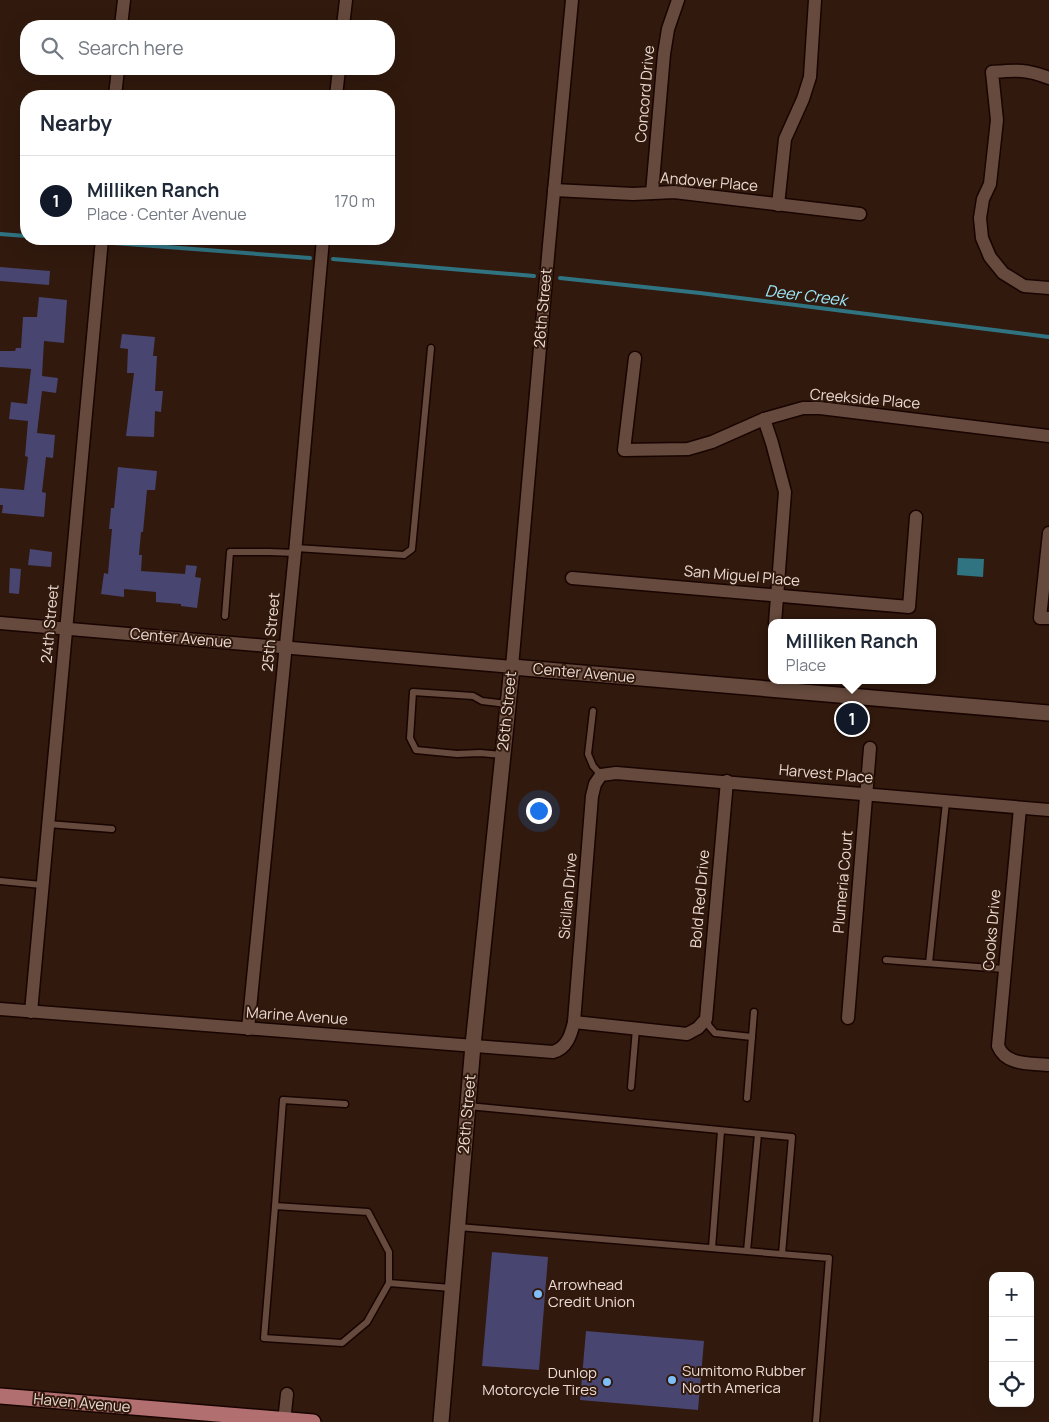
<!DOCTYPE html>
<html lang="en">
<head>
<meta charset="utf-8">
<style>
	:root { --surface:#fff; --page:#f6f6f7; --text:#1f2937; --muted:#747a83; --line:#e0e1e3; --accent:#111827 }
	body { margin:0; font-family:Manrope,sans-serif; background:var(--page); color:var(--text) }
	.controls { position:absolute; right:15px; bottom:15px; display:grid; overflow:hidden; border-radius:10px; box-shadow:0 5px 20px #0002 }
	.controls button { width:45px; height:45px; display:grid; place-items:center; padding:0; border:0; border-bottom:1px solid var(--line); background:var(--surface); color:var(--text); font:25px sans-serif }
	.you { position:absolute; left:538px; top:810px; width:18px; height:18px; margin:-12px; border:4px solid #fff; border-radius:50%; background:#1a73e8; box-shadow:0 0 0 8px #1a73e833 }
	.badge { display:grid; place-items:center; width:32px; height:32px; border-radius:50%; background:var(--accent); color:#fff; font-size:16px; font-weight:700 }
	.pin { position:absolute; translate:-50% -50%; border:2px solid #fff; box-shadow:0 1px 5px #0006 }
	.popup { position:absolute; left:768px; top:619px; width:168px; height:65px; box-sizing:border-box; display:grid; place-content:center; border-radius:10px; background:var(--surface); filter:drop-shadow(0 1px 4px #0005); font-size:16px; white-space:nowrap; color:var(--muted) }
	.popup b { font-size:19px; color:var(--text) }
	.popup::after { content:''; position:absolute; left:50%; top:100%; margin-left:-10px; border:10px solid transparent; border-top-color:var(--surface) }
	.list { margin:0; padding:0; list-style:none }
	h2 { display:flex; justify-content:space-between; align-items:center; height:65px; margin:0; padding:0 20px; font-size:21px }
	h2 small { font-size:16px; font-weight:400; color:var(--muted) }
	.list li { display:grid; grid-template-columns:32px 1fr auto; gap:15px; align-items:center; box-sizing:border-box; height:90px; padding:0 20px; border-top:1px solid var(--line) }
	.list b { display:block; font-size:19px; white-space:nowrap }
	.list p { margin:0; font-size:16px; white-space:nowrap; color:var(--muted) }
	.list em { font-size:16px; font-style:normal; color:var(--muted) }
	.icon { flex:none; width:28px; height:28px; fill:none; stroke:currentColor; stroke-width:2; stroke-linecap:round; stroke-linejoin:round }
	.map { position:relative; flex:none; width:1049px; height:1422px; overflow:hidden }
	.search { position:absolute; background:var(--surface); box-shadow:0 5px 20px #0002; left:20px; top:20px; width:375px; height:55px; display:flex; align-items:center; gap:12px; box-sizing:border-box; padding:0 18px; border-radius:20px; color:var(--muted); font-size:19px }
	.panel { position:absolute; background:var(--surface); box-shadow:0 5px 20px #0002; left:20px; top:90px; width:375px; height:155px; border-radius:20px }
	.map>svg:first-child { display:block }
	.water { fill:#307482 }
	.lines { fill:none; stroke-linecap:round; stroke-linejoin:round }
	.stream { stroke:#307482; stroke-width:4 }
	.building { fill:#484570 }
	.lane-casing { stroke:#180400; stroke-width:9 }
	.street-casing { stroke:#180400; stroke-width:15 }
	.secondary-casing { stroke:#180400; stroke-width:18 }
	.primary-casing { stroke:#180400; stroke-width:18 }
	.lane { stroke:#664a3d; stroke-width:6 }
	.street { stroke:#664a3d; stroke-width:12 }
	.secondary { stroke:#664a3d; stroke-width:15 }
	.primary { stroke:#b16f6f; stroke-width:15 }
	.poi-dot { fill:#7ebef9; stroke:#31190d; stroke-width:2 }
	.labels { text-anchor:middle; stroke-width:4; stroke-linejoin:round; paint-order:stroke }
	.street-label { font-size:15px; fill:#ebdad3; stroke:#31190d }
	.poi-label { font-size:15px; fill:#ebdad3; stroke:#31190d; text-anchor:start }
	.water-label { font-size:16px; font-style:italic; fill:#9ceafc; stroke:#31190d }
</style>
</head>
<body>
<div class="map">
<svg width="1049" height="1422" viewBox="0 0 1049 1422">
	<rect width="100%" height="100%" fill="#31190d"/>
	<polygon class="water" points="958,558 984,559 983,577 957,575"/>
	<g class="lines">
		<g class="stream">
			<polyline points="0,234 26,236"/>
			<polyline points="60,239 92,241"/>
			<polyline points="114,243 310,258"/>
			<polyline points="333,259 534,276"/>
			<polyline points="560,278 700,293 1049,337"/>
		</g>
	</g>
	<g class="building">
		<polygon points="0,267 50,271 49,285 0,281"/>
		<polygon points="39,297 67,300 64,343 44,341 42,376 58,378 56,393 42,391 37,433 55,435 53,458 46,457 42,492 46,493 44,517 2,513 3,505 0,505 0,488 24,490 28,457 25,456 28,421 9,419 11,402 27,404 31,369 0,367 0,351 15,351 16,348 21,348 23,317 37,317"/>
		<polygon points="122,334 155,337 153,356 157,356 155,391 163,391 161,412 155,411 154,437 126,436 134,373 127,373 128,349 120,348"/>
		<polygon points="118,467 157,471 155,490 147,490 143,532 141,532 139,555 142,555 141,571 185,574 186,565 197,566 195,577 201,578 197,608 181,606 181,604 156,602 156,592 124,589 124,597 101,594 104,573 108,574 112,529 109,529 111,508 114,508"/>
		<polygon points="30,549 52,552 51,567 28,565"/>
		<polygon points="10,568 21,569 19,594 9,593"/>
		<polygon points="492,1252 548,1257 539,1370 482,1366"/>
		<polygon points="586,1331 704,1341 698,1410 580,1400"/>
	</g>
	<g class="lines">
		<defs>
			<g id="lane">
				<polyline points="296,548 404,555 412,549 431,348"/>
				<polyline points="225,616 230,552 269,552 295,553"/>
				<polyline points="593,711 588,754 593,766 601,775"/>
				<polyline points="502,755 480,753 457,754 416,750 410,738 413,692 473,696 482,701 507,704"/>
				<polyline points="48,824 112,829"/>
				<polyline points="0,881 42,885"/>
				<polyline points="886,960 1004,969"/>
				<polyline points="929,963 946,802"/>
				<polyline points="706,1019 709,1026 715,1033 752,1037"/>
				<polyline points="631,1087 636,1029"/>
				<polyline points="747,1098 754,1012"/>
				<polyline points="345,1104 283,1100 275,1206 368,1212 389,1252 389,1283 451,1288"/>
				<polyline points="468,1106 792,1137 782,1254"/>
				<polyline points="275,1206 264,1338 342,1343 367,1322 389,1283"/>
				<polyline points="458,1227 829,1258 816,1422"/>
				<polyline points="712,1248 721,1131"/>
				<polyline points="747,1251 758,1134"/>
			</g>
			<g id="street">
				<polyline points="121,26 124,0"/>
				<polyline points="343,26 346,0"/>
				<path d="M1049 78C1026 69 1017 70 992 72L997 120 990 184 983 199 980 218 982 238 990 257 1003 273 1024 286 1049 288"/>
				<polyline points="115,96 118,69"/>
				<polyline points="336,96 339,69"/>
				<polyline points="554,190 633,194 674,192 860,214"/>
				<polyline points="652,193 664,54 668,29 678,0"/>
				<polyline points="778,205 785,139 803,99 810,77 815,0"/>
				<polyline points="635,358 624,450 688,449 712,442 764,419 803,408 820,408 1049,436"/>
				<polyline points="764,419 772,443 785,492 775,623"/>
				<polyline points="1049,533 1040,618 1049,618"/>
				<polyline points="572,578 909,607 916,517"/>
				<polyline points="0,623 512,667 549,245 572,0"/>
				<path d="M1020 808 998 1046C1006 1066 1031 1063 1049 1065"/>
				<path d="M0 1009 553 1052C567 1048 571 1035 574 1022L592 796 595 784 601 775 616 773C760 784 905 799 1049 810"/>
				<polyline points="31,1012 102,239"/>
				<polyline points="848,1018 870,748"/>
				<polyline points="574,1022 687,1034 698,1028 706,1019 727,781"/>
				<polyline points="248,1029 295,553 323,239"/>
				<polyline points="284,1422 287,1394"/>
			</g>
			<polyline id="secondary" points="441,1422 473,1045 512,667 1049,713"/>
			<polyline id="primary" points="0,1396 313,1422"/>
		</defs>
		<use href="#lane" class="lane-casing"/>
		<use href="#street" class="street-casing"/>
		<use href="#secondary" class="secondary-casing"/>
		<use href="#primary" class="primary-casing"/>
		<use href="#lane" class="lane"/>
		<use href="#street" class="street"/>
		<use href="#secondary" class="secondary"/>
		<use href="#primary" class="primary"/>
	</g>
	<g class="poi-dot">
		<circle cx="538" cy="1294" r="5"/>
		<circle cx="672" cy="1380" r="5"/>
		<circle cx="607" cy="1382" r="5"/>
	</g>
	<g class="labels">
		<g class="street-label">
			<text transform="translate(645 94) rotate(-85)" y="5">Concord Drive</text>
			<text transform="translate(709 182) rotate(5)" y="5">Andover Place</text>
			<text transform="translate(543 308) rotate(-85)" y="5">26th Street</text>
			<text transform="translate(865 399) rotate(5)" y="5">Creekside Place</text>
			<text transform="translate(742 576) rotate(5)" y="5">San Miguel Place</text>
			<text transform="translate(50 624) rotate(-85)" y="5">24th Street</text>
			<text transform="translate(271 632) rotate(-85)" y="5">25th Street</text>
			<text transform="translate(181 638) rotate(5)" y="5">Center Avenue</text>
			<text transform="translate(584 673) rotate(5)" y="5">Center Avenue</text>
			<text transform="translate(507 711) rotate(-84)" y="5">26th Street</text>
			<text transform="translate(826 774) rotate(5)" y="5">Harvest Place</text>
			<text transform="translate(843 882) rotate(-85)" y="5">Plumeria Court</text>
			<text transform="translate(568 896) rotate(-85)" y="5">Sicilian Drive</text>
			<text transform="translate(700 899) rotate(-85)" y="5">Bold Red Drive</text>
			<text transform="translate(992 930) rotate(-85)" y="5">Cooks Drive</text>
			<text transform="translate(297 1016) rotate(4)" y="5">Marine Avenue</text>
			<text transform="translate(467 1114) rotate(-85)" y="5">26th Street</text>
			<text transform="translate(82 1403) rotate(5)" y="5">Haven Avenue</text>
		</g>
		<g class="poi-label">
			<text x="548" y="1290">Arrowhead<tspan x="548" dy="17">Credit Union</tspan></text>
			<text x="682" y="1376">Sumitomo Rubber<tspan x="682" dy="17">North America</tspan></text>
			<text x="597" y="1378" text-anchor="end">Dunlop<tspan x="597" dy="17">Motorcycle Tires</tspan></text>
		</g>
		<g class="water-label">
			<text transform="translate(806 295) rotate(7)" y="6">Deer Creek</text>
		</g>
	</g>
</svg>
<div class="controls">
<button>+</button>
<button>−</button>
<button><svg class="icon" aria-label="locate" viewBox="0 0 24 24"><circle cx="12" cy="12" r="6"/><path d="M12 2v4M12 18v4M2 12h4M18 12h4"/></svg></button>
</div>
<div class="you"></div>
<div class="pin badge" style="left:852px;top:719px">1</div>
<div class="popup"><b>Milliken Ranch</b>Place</div>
<div class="search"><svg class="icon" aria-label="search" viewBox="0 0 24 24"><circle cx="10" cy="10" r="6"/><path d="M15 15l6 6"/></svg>Search here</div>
<section class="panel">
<h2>Nearby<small></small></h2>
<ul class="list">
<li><span class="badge">1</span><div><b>Milliken Ranch</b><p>Place · Center Avenue</p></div><em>170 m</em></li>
</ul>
</section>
</div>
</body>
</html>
